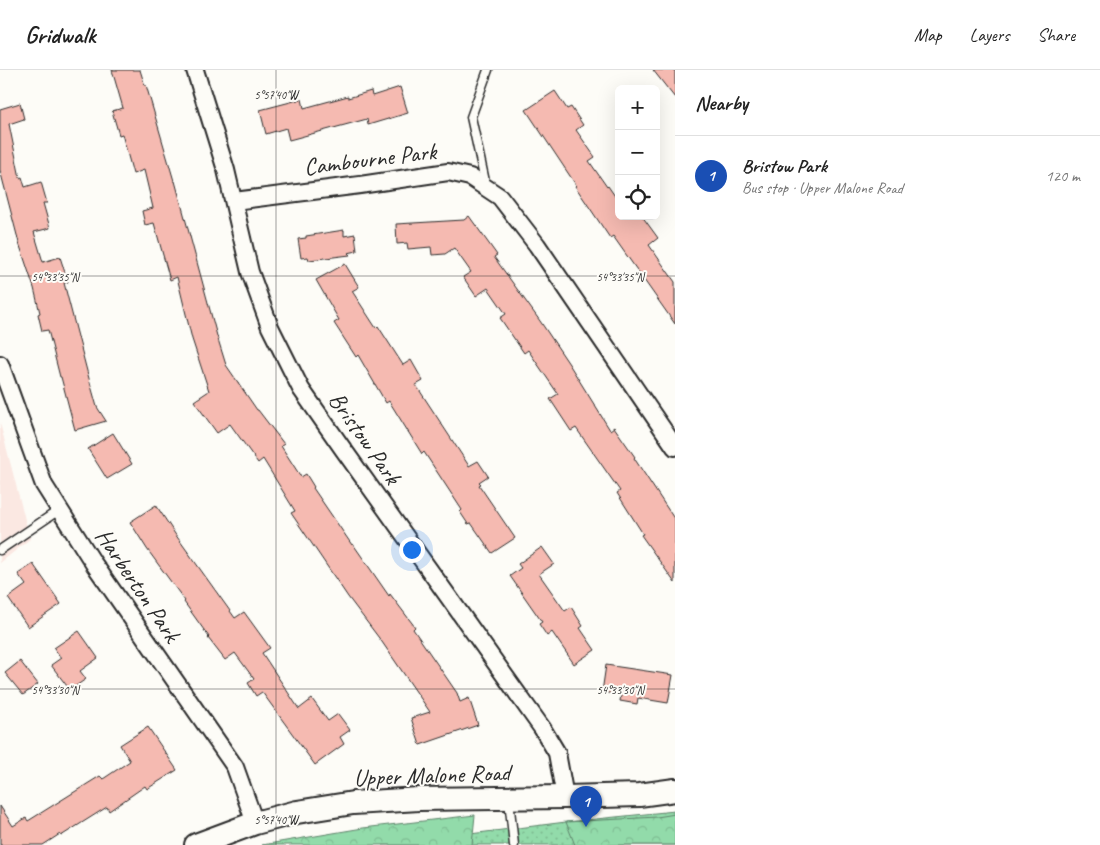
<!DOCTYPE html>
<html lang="en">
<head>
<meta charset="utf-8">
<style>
	:root { --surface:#fff; --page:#f6f6f6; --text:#222; --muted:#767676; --line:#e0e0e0; --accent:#c8321e }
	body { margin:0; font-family:Caveat,sans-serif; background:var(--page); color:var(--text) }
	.controls { position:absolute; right:15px; top:15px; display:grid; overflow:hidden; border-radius:8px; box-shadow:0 5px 20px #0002 }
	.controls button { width:45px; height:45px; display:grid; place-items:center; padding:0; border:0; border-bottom:1px solid var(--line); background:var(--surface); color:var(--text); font:25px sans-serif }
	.you { position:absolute; left:411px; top:479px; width:18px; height:18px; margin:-12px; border:4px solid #fff; border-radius:50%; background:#1a73e8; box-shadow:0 0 0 8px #1a73e833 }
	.badge { display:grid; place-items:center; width:32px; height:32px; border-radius:50%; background:var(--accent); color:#fff; font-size:16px; font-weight:700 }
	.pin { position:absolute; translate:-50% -41px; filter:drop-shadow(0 1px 2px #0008) }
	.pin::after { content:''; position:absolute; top:26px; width:18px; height:15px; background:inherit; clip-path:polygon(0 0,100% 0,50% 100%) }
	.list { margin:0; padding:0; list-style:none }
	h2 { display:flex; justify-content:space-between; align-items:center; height:65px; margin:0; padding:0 20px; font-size:21px }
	h2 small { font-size:16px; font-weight:400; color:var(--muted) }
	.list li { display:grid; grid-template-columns:32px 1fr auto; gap:15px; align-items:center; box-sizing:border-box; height:80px; padding:0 20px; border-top:1px solid var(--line) }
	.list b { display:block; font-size:19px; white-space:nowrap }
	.list p { margin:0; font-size:16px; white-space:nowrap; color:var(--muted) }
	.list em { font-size:16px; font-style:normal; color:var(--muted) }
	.icon { flex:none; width:28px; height:28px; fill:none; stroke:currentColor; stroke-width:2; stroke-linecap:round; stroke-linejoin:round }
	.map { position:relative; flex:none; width:675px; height:775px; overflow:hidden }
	header { display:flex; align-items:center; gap:30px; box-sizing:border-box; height:70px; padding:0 25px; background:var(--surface); border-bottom:1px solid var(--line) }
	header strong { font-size:24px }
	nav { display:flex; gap:28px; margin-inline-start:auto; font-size:18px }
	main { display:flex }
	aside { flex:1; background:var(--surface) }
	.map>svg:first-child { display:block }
	.built { fill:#fbe8e2 }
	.green { fill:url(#green-dots); stroke:#5e836a }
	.forest { fill:url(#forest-crowns); stroke:#5e836a }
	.building { fill:#f5bab1; stroke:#2b2b2b }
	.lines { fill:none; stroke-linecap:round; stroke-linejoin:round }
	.lane-casing { stroke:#2b2b2b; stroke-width:11 }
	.street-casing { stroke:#2b2b2b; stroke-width:20 }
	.secondary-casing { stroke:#2b2b2b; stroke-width:26 }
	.lane { stroke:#fdfcf7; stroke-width:8 }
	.street { stroke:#fdfcf7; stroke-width:16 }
	.secondary { stroke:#fdfcf7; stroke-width:22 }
	.ticks { fill:none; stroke:#2b2b2b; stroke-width:1; stroke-opacity:0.45 }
	.labels { text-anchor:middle; stroke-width:4; stroke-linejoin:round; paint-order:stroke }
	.street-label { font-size:24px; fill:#2b2b2b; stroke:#fdfcf7 }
	.ticks-label { font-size:12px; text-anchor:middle; fill:#2b2b2b; stroke:#fdfcf7; stroke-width:4; stroke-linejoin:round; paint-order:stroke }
</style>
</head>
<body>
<header>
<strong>Gridwalk</strong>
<nav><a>Map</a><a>Layers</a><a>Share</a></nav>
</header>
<main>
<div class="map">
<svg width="675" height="775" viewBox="0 0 675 775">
	<defs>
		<pattern id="green-dots" width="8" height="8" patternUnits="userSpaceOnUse" patternTransform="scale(1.25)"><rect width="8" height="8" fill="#92dbaa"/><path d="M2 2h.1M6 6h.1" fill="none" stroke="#7ebc92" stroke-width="1.8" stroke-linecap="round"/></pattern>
		<pattern id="forest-crowns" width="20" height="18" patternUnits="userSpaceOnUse" patternTransform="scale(1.25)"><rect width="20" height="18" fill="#92dbaa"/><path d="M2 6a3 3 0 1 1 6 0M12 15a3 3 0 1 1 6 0" fill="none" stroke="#7ebc92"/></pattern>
	</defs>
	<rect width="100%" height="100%" fill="#fdfcf7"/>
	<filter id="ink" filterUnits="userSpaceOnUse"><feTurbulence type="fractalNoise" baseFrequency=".02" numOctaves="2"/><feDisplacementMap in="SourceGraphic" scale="10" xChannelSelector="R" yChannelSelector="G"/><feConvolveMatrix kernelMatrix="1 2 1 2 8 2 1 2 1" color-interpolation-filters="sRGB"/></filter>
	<g filter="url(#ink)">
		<polygon class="built" points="0,353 30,469 0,493"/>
		<polygon class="green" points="675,741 675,775 382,775 566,752"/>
		<g class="forest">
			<polygon points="675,744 675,775 575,775 566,752 657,747"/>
			<polygon points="475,745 472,775 262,775 363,758"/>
		</g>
		<g class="building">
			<polygon points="112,0 140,0 145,16 146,15 174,111 175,111 217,266 226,295 257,340 258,340 284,374 281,376 301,407 306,404 314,417 313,418 352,475 353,474 389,526 390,524 415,557 413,559 457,623 460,632 469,628 478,655 420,675 411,648 430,642 382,572 348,527 291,443 295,441 263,389 258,393 230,354 217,363 194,331 209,321 192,269 177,207 170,210 154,153 145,155 142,141 153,138 144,100 133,104 122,64 119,65 112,41 123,38"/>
			<polygon points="653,0 675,0 675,28"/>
			<polygon points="400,17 408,43 368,55 367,49 289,70 286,58 266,64 260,40 302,29 304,38 348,26 348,28 371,21 372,26"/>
			<polygon points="555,21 567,39 571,37 583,55 576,60 595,87 589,91 607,117 608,116 619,132 619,146 642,146 658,168 649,175 675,212 675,254 613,166 610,168 575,116 576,115 526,40"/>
			<polygon points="20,33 24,49 9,54 20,108 22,107 25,117 41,112 47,133 43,133 50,158 34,162 43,192 60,187 68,212 64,213 88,305 97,337 106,351 75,360 61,307 60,307 48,260 42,261 38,244 40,243 34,218 19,173 0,100 0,39"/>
			<polygon points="469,146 497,185 494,187 540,251 569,294 610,360 614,357 635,387 634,388 675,450 675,513 641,465 643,464 617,423 620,421 576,358 571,361 550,329 558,324 528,280 524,283 500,248 506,244 488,218 476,226 463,207 471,202 454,178 445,184 432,185 431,177 408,179 407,173 397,174 396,154 464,150"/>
			<polygon points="344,160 344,166 355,164 357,181 348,183 350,185 309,190 308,187 301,188 298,169 306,168 306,166"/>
			<polygon points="345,194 359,217 352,221 376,258 378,256 403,295 411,290 423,311 416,315 469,396 478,391 488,406 479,412 481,414 479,415 515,468 492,483 471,453 468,454 460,442 462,440 424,382 422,384 389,331 386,333 358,285 356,287 334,253 339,250 316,210"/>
			<polygon points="113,363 132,394 107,409 88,379"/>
			<polygon points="156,435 175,464 235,548 244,542 270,578 262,583 299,639 312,629 328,651 338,644 350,660 340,667 344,674 315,695 262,622 256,626 248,613 254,609 235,583 225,590 208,568 209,567 184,532 185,531 147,479 130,452"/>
			<polygon points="542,477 554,494 539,504 565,541 571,537 583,556 580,558 595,580 574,594 552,562 547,566 539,554 542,552 510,506 521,498 518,494"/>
			<polygon points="33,494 61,534 28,557 8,528 26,515 18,504"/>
			<polygon points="79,561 98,588 80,601 86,609 70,620 51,595 61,588 54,578"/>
			<polygon points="20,591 38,614 23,625 5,603"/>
			<polygon points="606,595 673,605 668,633 638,628 637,634 620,631 621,625 602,622"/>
			<polygon points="148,657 177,700 147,719 145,716 109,741 107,737 61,766 60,764 43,775 0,775 0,736 13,756 26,748 28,751 100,706 103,709 130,691 120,675"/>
		</g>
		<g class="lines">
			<defs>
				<g id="lane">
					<polyline points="486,116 471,47 488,0"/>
					<polyline points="0,480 59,440"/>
					<polyline points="509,730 514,775"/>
				</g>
				<g id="street">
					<polyline points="195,0 226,100 250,202 270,257 301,319 343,379 542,658 557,683 565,727"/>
					<polyline points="234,131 360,115 448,102 470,107 500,127 537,175 675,377"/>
					<polyline points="0,294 44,415 94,494 235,697 255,753"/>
				</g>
				<polyline id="secondary" points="196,775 255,753 297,742 353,733 419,729 565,727 639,725 675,720"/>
			</defs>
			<use href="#lane" class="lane-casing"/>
			<use href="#street" class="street-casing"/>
			<use href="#secondary" class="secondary-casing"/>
			<use href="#lane" class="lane"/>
			<use href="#street" class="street"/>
			<use href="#secondary" class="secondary"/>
		</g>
	</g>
	<path class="ticks" d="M276 0V775M0 206H675M0 619H675"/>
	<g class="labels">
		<g class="street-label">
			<text transform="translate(370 89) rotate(-7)" y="8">Cambourne Park</text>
			<text transform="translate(365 368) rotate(55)" y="8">Bristow Park</text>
			<text transform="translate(138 515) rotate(56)" y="8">Harberton Park</text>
			<text transform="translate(432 705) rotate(-2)" y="8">Upper Malone Road</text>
		</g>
	</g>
	<g class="ticks-label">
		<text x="276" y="29">5°57'40"W</text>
		<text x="55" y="211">54°33'35"N</text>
		<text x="620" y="211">54°33'35"N</text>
		<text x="55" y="624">54°33'30"N</text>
		<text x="620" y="624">54°33'30"N</text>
		<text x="276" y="754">5°57'40"W</text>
	</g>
</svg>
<div class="controls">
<button>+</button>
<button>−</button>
<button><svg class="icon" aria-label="locate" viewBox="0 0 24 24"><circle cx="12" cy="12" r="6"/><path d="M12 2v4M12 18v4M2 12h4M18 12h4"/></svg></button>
</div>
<div class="you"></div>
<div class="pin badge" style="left:586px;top:757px;background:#1a4fb4">1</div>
</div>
<aside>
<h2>Nearby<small></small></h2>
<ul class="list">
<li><span class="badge" style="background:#1a4fb4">1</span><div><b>Bristow Park</b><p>Bus stop · Upper Malone Road</p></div><em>120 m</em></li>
</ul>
</aside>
</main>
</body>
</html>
